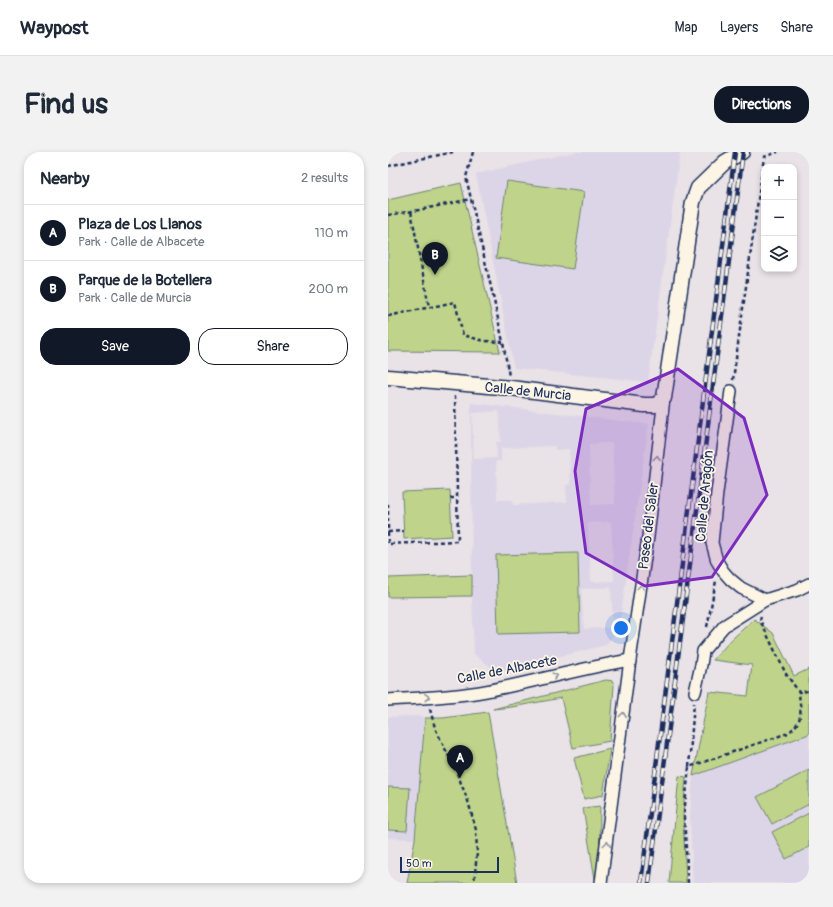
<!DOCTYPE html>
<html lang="en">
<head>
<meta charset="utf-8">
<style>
	:root { --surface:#fff; --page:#f2f2f3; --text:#1f2937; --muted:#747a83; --line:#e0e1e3; --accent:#111827 }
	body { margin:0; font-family:Pangolin,sans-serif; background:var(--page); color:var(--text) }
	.controls { position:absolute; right:12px; top:12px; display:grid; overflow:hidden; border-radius:8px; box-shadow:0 2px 6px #0003 }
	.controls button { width:36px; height:36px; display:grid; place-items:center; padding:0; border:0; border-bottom:1px solid var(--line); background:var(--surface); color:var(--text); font:20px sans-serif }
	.scale { position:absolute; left:12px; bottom:10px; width:99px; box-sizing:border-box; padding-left:4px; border:2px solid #1b2f5e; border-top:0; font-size:11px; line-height:14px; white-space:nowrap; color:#1b2f5e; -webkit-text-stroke:3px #fcf5e5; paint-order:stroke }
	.you { position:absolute; left:233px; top:476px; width:14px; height:14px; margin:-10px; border:3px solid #fff; border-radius:50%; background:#1a73e8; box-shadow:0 0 0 6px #1a73e833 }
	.badge { display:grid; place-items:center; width:26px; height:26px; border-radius:50%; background:var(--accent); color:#fff; font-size:13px; font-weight:700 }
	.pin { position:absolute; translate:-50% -33px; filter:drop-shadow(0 1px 2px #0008) }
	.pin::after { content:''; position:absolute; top:21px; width:14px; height:12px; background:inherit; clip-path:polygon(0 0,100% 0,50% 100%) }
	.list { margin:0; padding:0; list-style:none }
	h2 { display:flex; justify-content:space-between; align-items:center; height:52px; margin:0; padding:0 16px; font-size:17px }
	h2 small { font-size:13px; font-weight:400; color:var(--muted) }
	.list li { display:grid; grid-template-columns:26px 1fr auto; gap:12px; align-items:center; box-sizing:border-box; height:56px; padding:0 16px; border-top:1px solid var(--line) }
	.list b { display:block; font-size:15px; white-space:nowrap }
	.list p { margin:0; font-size:13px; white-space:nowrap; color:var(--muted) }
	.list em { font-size:13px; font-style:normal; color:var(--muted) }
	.actions { display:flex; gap:8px; padding:12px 16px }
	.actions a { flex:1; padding:9px 0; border:1px solid var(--accent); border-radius:16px; text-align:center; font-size:14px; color:var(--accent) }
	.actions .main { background:var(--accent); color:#fff }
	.icon { flex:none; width:22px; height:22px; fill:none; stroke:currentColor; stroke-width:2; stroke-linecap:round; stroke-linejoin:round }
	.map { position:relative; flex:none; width:421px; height:731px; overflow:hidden; border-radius:16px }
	header { display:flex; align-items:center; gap:24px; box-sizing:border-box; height:56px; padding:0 20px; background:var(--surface); border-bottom:1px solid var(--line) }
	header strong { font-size:19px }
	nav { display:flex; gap:22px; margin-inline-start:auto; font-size:14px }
	.intro { display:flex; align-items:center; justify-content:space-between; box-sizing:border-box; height:96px; padding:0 24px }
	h1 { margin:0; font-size:28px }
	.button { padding:10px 18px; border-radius:16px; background:var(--accent); color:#fff; font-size:14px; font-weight:700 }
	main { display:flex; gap:24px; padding:0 24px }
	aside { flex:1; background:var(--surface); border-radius:16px; box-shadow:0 2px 6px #0003 }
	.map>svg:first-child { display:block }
	.built { fill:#dcd5e7; fill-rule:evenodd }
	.green { fill:#bfd48a; stroke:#6d8274 }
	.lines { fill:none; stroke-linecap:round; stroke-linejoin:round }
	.minor-casing { stroke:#1b2f5e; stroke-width:14 }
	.tertiary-casing { stroke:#1b2f5e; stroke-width:17 }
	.path { stroke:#1b2f5e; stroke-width:2.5; stroke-dasharray:4 3; stroke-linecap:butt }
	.minor { stroke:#fcf5e5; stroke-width:11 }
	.tertiary { stroke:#fcf5e5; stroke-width:14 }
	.rail-casing { stroke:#1b2f5e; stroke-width:4.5 }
	.rail { stroke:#fcf5e5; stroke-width:3; stroke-dasharray:9; stroke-linecap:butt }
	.oneway { stroke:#8c92a2 }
	.marked { fill:#7b2cbf; fill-opacity:0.2; stroke:#7b2cbf; stroke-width:3; stroke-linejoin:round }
	.labels { text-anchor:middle; stroke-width:3.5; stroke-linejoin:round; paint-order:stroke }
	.street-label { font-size:14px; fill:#1b2f5e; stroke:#fcf5e5 }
</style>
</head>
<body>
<header>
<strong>Waypost</strong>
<nav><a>Map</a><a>Layers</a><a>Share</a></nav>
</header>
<div class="intro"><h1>Find us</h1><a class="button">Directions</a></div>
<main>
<aside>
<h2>Nearby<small>2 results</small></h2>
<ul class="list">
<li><span class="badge">A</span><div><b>Plaza de Los Llanos</b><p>Park · Calle de Albacete</p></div><em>110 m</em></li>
<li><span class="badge">B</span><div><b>Parque de la Botellera</b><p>Park · Calle de Murcia</p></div><em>200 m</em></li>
</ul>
<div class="actions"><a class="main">Save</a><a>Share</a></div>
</aside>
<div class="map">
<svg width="421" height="731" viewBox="0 0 421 731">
	<rect width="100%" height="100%" fill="#e9e2e6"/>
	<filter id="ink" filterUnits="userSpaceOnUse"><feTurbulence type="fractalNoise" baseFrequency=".025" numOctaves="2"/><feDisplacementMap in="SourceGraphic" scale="8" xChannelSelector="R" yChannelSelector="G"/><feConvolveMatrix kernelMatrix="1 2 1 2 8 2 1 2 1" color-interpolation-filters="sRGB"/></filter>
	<g filter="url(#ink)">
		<g class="built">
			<polygon points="187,0 292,0 260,230 126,216 88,22"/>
			<path d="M83 251 261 272 231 476 218 493 109 520 86 502 84 444ZM111 259 113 290H108L109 306 86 307 84 261ZM224 291 227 352 203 353 201 292ZM167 294V298L181 297 183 333H178L179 350 125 353 124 348H109L108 309H113V296ZM223 370 226 429 203 430 200 371ZM223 435 225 475 196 477 193 437Z"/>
			<polygon points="34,564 37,566 27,687 0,686 0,565"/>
			<polygon points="421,582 421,731 305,731 302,665 305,624"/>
		</g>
		<g class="green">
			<polygon points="119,29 196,40 185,117 108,106"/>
			<polygon points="73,31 112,200 0,199 0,48"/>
			<polygon points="62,338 64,384 16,387 14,340"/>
			<polygon points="190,401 192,480 110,482 108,403"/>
			<polygon points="84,423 84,444 0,445 0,426"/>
			<polygon points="366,467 385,481 406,524 421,517 421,582 305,624 321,540 360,544 364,513 325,508 343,488"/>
			<polygon points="218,528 225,529 226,533 222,589 185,596 173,546 124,555 105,557"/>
			<polygon points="100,560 129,731 19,731 27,687 37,566 55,566"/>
			<polygon points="222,597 215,643 196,647 186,606"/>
			<polygon points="421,618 421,652 384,672 369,645"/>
			<polygon points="291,624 298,625 295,663 298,731 281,731"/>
			<polygon points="0,635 22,636 19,679 0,678"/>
			<polygon points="212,654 211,728 209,730 207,727 195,656"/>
			<polygon points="421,661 421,695 398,707 384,680"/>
		</g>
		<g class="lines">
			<defs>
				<g id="minor">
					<polyline points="343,239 329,341 324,391 329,409 335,419 342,427 353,436 377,448"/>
					<polyline points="307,540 313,513 315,499 336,474 377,448 409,438 421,432"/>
					<path d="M0 548C33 546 66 545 98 539 146 530 194 516 242 508"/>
					<polyline points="213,731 242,508 260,385 276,246"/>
				</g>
				<polyline id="tertiary" points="0,225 123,236 256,253 268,253 276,246 305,50 310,36 337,10 354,0"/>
			</defs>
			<use href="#minor" class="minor-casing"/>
			<use href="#tertiary" class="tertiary-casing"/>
			<g class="path">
				<polyline points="85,0 78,25 105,144 115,190 121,224"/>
				<polyline points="0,14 65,0"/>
				<polyline points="23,59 41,155"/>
				<polyline points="0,63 31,58 83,47"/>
				<polyline points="0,164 67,150 75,183 96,189 115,190"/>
				<polyline points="345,228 376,5 390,0"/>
				<polyline points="62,346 69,346"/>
				<polyline points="0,352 0,392 70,389 67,244"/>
				<polyline points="0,380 16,379"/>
				<polyline points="373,464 372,468 398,522 411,540 421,539"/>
				<polyline points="319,475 328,429"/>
				<polyline points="42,557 47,576 69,621 80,649 88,678 89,701 86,731"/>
				<polyline points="301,615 306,551"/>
				<path d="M300 731 296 663 301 615 400 581C417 568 412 559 411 540"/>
			</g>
			<use href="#minor" class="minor"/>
			<use href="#tertiary" class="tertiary"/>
			<defs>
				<g id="rail">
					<polyline points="253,731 347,0"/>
					<polyline points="261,731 355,0"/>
				</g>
			</defs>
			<use href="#rail" class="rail-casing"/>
			<use href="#rail" class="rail"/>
		</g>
		<defs><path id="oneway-chevron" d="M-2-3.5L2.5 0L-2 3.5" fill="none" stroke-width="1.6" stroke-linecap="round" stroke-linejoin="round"/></defs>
		<g class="oneway">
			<use href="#oneway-chevron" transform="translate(269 306) rotate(-83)"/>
			<use href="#oneway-chevron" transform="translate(253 435) rotate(-82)"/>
			<use href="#oneway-chevron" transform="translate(167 524) rotate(-13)"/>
			<use href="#oneway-chevron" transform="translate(39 545) rotate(-2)"/>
			<use href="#oneway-chevron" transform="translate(235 563) rotate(-83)"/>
			<use href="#oneway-chevron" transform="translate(219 692) rotate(-82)"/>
		</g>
	</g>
	<path class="marked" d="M290 217 356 266 379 343 324 425 257 434 198 401 187 319 198 257Z"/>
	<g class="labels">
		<g class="street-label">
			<text transform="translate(140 239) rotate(6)" y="5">Calle de Murcia</text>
			<text transform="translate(316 344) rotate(-85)" y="5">Calle de Aragón</text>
			<text transform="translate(260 374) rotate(-83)" y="5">Paseo del Saler</text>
			<text transform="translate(119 517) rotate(-11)" y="5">Calle de Albacete</text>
		</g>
	</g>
</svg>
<div class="controls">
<button>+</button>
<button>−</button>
<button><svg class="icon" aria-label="layers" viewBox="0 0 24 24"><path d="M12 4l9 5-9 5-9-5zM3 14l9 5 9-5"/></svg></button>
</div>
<div class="scale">50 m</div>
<div class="you"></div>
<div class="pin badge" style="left:72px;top:626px">A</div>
<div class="pin badge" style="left:47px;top:123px">B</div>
</div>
</main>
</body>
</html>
